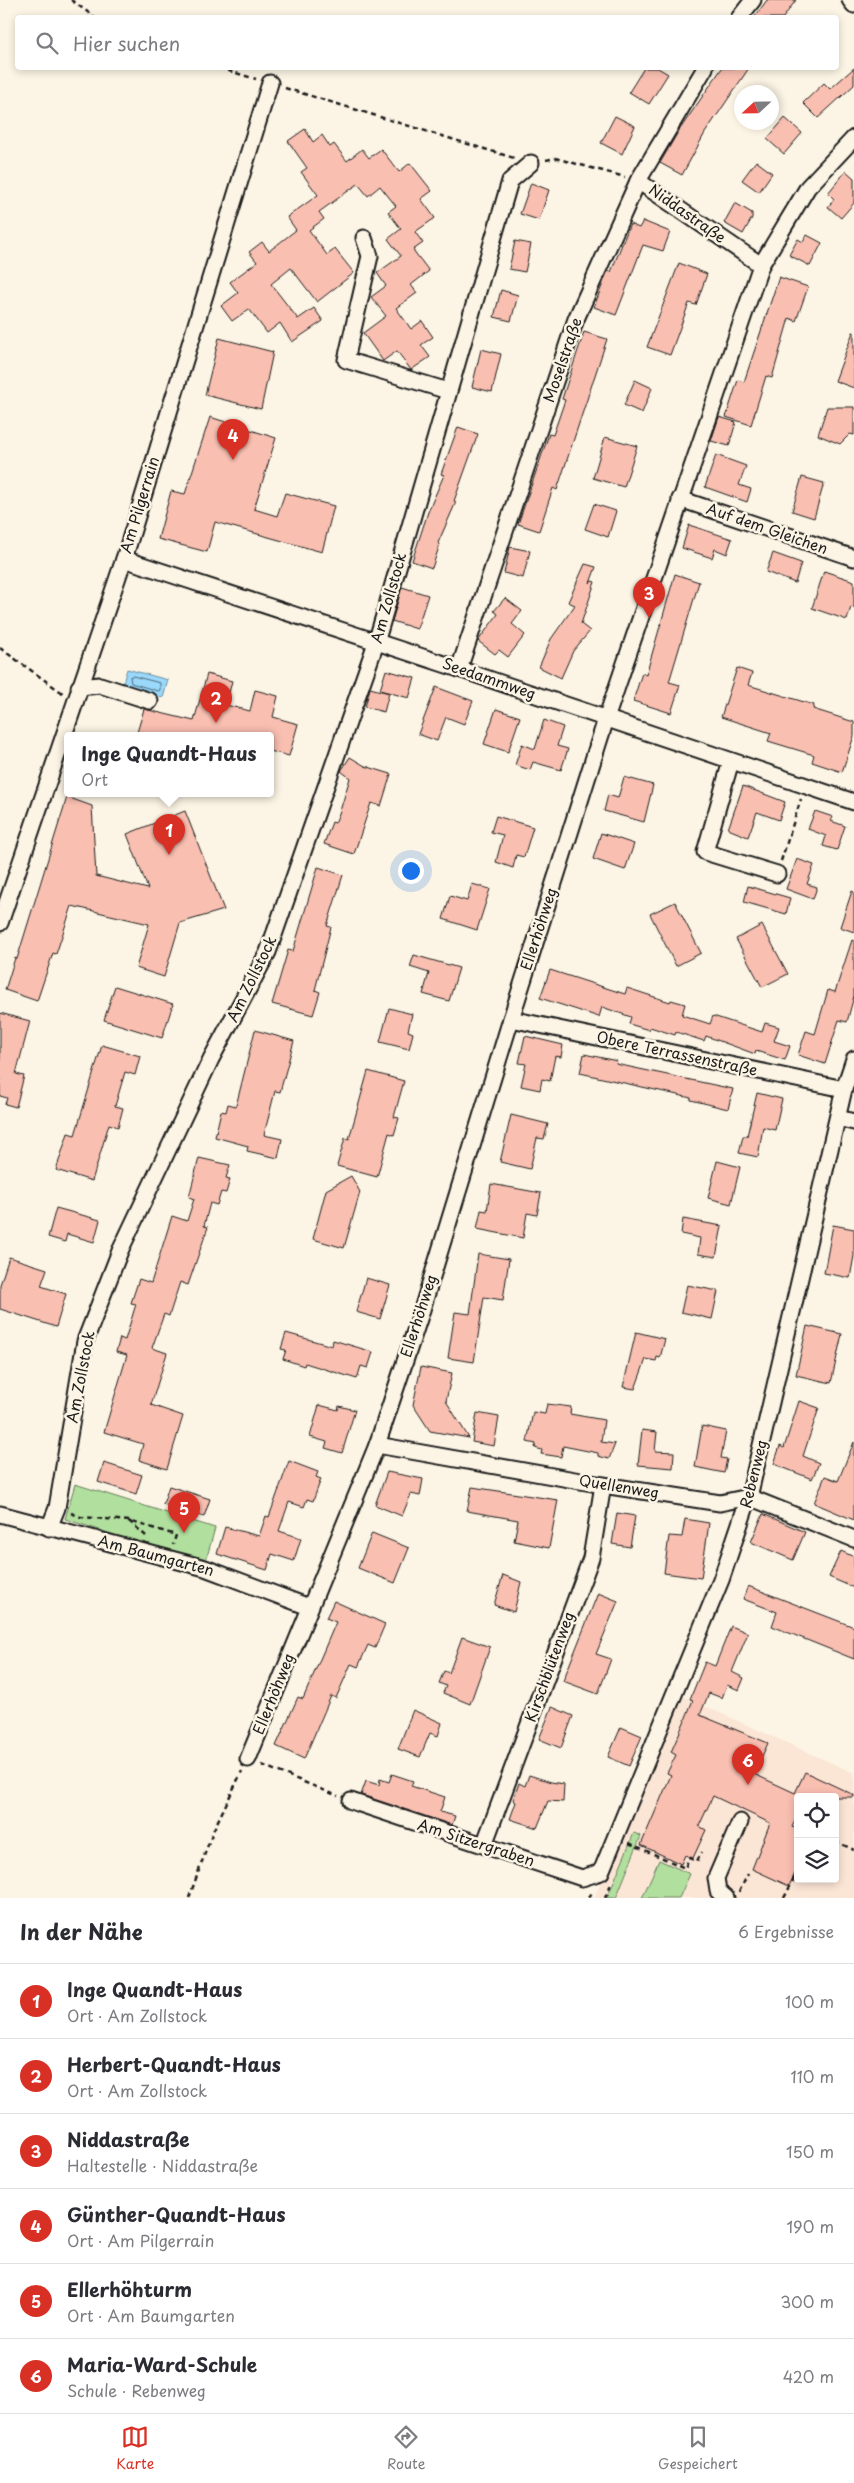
<!DOCTYPE html>
<html lang="de">
<head>
<meta charset="utf-8">
<style>
	:root { --surface:#fff; --page:#f2f2f3; --text:#2b2b33; --muted:#7c7c81; --line:#e1e1e2; --accent:#d93025 }
	body { margin:0; font-family:"Playpen Sans",sans-serif; background:var(--page); color:var(--text) }
	.controls { position:absolute; right:15px; bottom:15px; display:grid; overflow:hidden; border-radius:5px; box-shadow:0 2px 8px #0003 }
	.controls button { width:45px; height:45px; display:grid; place-items:center; padding:0; border:0; border-bottom:1px solid var(--line); background:var(--surface); color:var(--text); font:25px sans-serif }
	.compass { position:absolute; left:734px; top:85px; width:45px; height:45px; border-radius:50%; background:var(--surface); box-shadow:0 2px 8px #0003; rotate:248deg }
	.you { position:absolute; left:410px; top:870px; width:18px; height:18px; margin:-12px; border:4px solid #fff; border-radius:50%; background:#1a73e8; box-shadow:0 0 0 8px #1a73e833 }
	.badge { display:grid; place-items:center; width:32px; height:32px; border-radius:50%; background:var(--accent); color:#fff; font-size:16px; font-weight:700 }
	.pin { position:absolute; translate:-50% -41px; filter:drop-shadow(0 1px 2px #0008) }
	.pin::after { content:''; position:absolute; top:26px; width:18px; height:15px; background:inherit; clip-path:polygon(0 0,100% 0,50% 100%) }
	.popup { position:absolute; left:64px; top:732px; width:210px; height:65px; box-sizing:border-box; display:grid; place-content:center; border-radius:5px; background:var(--surface); filter:drop-shadow(0 1px 4px #0005); font-size:16px; white-space:nowrap; color:var(--muted) }
	.popup b { font-size:19px; color:var(--text) }
	.popup::after { content:''; position:absolute; left:50%; top:100%; margin-left:-10px; border:10px solid transparent; border-top-color:var(--surface) }
	.list { margin:0; padding:0; list-style:none }
	h2 { display:flex; justify-content:space-between; align-items:center; height:65px; margin:0; padding:0 20px; font-size:21px }
	h2 small { font-size:16px; font-weight:400; color:var(--muted) }
	.list li { display:grid; grid-template-columns:32px 1fr auto; gap:15px; align-items:center; box-sizing:border-box; height:75px; padding:0 20px; border-top:1px solid var(--line) }
	.list b { display:block; font-size:19px; white-space:nowrap }
	.list p { margin:0; font-size:16px; white-space:nowrap; color:var(--muted) }
	.list em { font-size:16px; font-style:normal; color:var(--muted) }
	.icon { flex:none; width:28px; height:28px; fill:none; stroke:currentColor; stroke-width:2; stroke-linecap:round; stroke-linejoin:round }
	.map { position:relative; flex:none; width:854px; height:1898px; overflow:hidden }
	.search { position:absolute; background:var(--surface); box-shadow:0 2px 8px #0003; left:15px; right:15px; top:15px; height:55px; display:flex; align-items:center; gap:12px; box-sizing:border-box; padding:0 18px; border-radius:5px; color:var(--muted); font-size:19px }
	.sheet { height:515px; background:var(--surface) }
	nav { display:flex; justify-content:space-around; align-items:center; box-sizing:border-box; height:70px; border-top:1px solid var(--line); background:var(--surface); font-size:14px; color:var(--muted) }
	nav a { display:grid; justify-items:center; gap:2px }
	nav .on { color:var(--accent) }
	.map>svg:first-child { display:block }
	.built { fill:#fbe5d5; fill-rule:evenodd }
	.green { fill:#b1df9e; stroke:#667e5d }
	.water { fill:#9ad9fc; stroke:#688da2 }
	.lines { fill:none; stroke-linecap:round; stroke-linejoin:round }
	.shore { stroke:#4e6876; stroke-width:1 }
	.building { fill:#f9bfb1; stroke:#1c1c1c }
	.minor-casing { stroke:#1c1c1c; stroke-width:19 }
	.path { stroke:#1c1c1c; stroke-width:2.5; stroke-dasharray:5 4; stroke-linecap:butt }
	.minor { stroke:#fcf5e5; stroke-width:15 }
	.labels { text-anchor:middle; stroke-width:5; stroke-linejoin:round; paint-order:stroke }
	.street-label { font-size:15px; fill:#1c1c1c; stroke:#fcf5e5 }
</style>
</head>
<body>
<div class="map">
<svg width="854" height="1898" viewBox="0 0 854 1898">
	<rect width="100%" height="100%" fill="#fcf5e5"/>
	<filter id="ink" filterUnits="userSpaceOnUse"><feTurbulence type="fractalNoise" baseFrequency=".02" numOctaves="2"/><feDisplacementMap in="SourceGraphic" scale="10" xChannelSelector="R" yChannelSelector="G"/><feConvolveMatrix kernelMatrix="1 2 1 2 8 2 1 2 1" color-interpolation-filters="sRGB"/></filter>
	<g filter="url(#ink)">
		<path class="built" d="M680 1695 854 1773V1898H594ZM798 1797H835V1879H798Z"/>
		<g class="green">
			<polygon points="75,1484 215,1528 205,1564 65,1519"/>
			<polygon points="634,1833 641,1836 616,1898 607,1898"/>
			<polygon points="659,1860 690,1874 679,1898 642,1898"/>
		</g>
		<polygon class="water" points="127,669 168,680 163,698 122,686"/>
		<g class="lines">
			<polygon class="shore" points="133,676 160,683 160,690 158,691 131,683 130,677"/>
		</g>
		<g class="building">
			<polygon points="767,0 796,0 783,18 754,18"/>
			<polygon points="644,68 658,68 668,74 649,104 629,92"/>
			<polygon points="722,68 749,68 705,133 682,175 660,163 678,132"/>
			<polygon points="854,68 854,85 818,118 803,103 824,83 830,89"/>
			<polygon points="615,116 635,126 622,154 601,143"/>
			<polygon points="785,118 802,133 784,154 767,139"/>
			<polygon points="305,129 313,142 322,135 330,147 334,144 347,161 362,149 369,158 381,149 399,172 410,163 432,191 421,199 435,218 415,232 423,243 413,250 429,271 411,285 417,293 396,308 411,329 422,321 433,337 421,345 430,357 411,370 397,351 383,361 363,333 386,316 371,297 386,286 377,273 401,256 388,239 401,229 388,212 396,206 380,186 368,196 358,184 319,212 324,219 309,230 327,255 335,249 354,273 317,302 291,268 271,284 298,319 314,308 323,321 292,342 280,323 267,333 249,309 232,321 221,306 238,293 230,282 257,262 249,252 262,242 269,251 296,230 287,217 318,195 301,172 307,168 288,141"/>
			<polygon points="756,161 772,173 759,192 742,180"/>
			<polygon points="846,171 854,178 854,203 841,218 828,207 834,199 828,193"/>
			<polygon points="531,183 549,190 539,220 520,214"/>
			<polygon points="735,203 752,213 752,218 743,234 724,223"/>
			<polygon points="643,221 670,232 663,251 643,245 616,315 594,307 606,275 608,271 611,272 630,224 639,228"/>
			<polygon points="807,235 822,243 810,266 789,255 798,239 803,242"/>
			<polygon points="515,241 531,244 525,272 509,269"/>
			<polygon points="679,263 707,274 696,305 689,303 670,355 647,347"/>
			<polygon points="779,277 808,287 796,321 789,318 772,378 766,376 751,425 726,417 738,380 744,382"/>
			<polygon points="501,290 518,295 511,321 494,317"/>
			<polygon points="584,332 607,339 557,490 553,488 539,531 518,524 549,434 553,435 565,400 562,399"/>
			<polygon points="853,332 854,332 854,388 835,381"/>
			<polygon points="219,338 273,352 261,409 205,395"/>
			<polygon points="481,349 501,354 492,392 472,387"/>
			<polygon points="635,380 652,388 642,413 624,405"/>
			<polygon points="827,407 854,407 854,435 850,434 840,444 818,435"/>
			<polygon points="210,417 276,438 254,509 277,516 285,493 334,506 322,552 215,522 207,552 158,539 171,491 185,494"/>
			<polygon points="719,417 736,422 729,446 711,441"/>
			<polygon points="458,427 478,434 454,501 456,502 438,543 440,544 432,568 412,561 428,512 444,475 441,474"/>
			<polygon points="605,437 637,446 624,487 593,478"/>
			<polygon points="716,455 746,466 739,485 751,489 747,502 705,487"/>
			<polygon points="802,477 824,483 814,518 792,511"/>
			<polygon points="594,504 616,511 608,537 585,529"/>
			<polygon points="689,525 732,539 727,554 715,549 712,558 682,548"/>
			<polygon points="510,547 530,551 523,578 504,573"/>
			<polygon points="773,553 801,563 795,583 766,572"/>
			<polygon points="585,564 596,567 590,583 592,581 595,582 581,624 590,631 573,651 561,678 539,667 551,639 575,605 568,602"/>
			<polygon points="824,571 854,581 854,608 851,607 847,620 812,608"/>
			<polygon points="675,574 699,582 669,682 680,685 671,713 633,701 642,673 646,675"/>
			<polygon points="402,587 428,595 417,629 392,621"/>
			<polygon points="505,598 522,611 512,624 525,635 508,657 499,650 495,654 478,641 498,614 494,611"/>
			<polygon points="737,668 752,673 748,685 814,705 813,709 854,722 854,736 842,772 812,762 814,755 768,741 771,733 721,717"/>
			<polygon points="386,670 415,678 409,698 380,690"/>
			<polygon points="207,674 232,681 226,705 250,711 255,690 278,696 273,717 298,724 289,756 270,751 270,736 136,736 144,709 194,721"/>
			<polygon points="436,687 473,701 464,724 446,717 437,741 418,734"/>
			<polygon points="370,688 389,693 384,712 365,707"/>
			<polygon points="496,709 520,717 508,752 484,744"/>
			<polygon points="544,720 563,727 557,746 568,749 561,770 533,762 530,770 515,765 522,744 535,749"/>
			<polygon points="350,757 365,766 391,774 381,806 371,803 354,854 324,844 332,822 335,823 340,811 350,778 341,771"/>
			<polygon points="624,777 653,785 644,822 604,811 608,795 618,798"/>
			<polygon points="743,786 785,802 779,820 757,812 748,837 728,829"/>
			<polygon points="67,797 92,806 96,876 148,889 127,834 185,811 224,910 180,923 164,977 136,968 149,924 72,906 56,954 53,953 37,1001 5,990 15,958 17,959"/>
			<polygon points="815,811 833,817 831,821 845,826 837,850 823,846 826,836 808,829"/>
			<polygon points="496,816 533,827 524,857 516,855 513,868 496,862 503,835 491,832"/>
			<polygon points="601,833 634,844 625,870 593,859"/>
			<polygon points="797,859 814,865 807,884 817,887 813,899 786,889"/>
			<polygon points="318,867 343,875 327,926 331,927 315,990 320,992 313,1015 272,1004 288,950 293,951"/>
			<polygon points="472,884 490,889 477,930 443,919 450,896 467,901"/>
			<polygon points="748,886 790,898 786,914 744,902"/>
			<polygon points="852,891 854,892 854,932 840,927"/>
			<polygon points="675,902 701,953 676,966 650,914"/>
			<polygon points="762,925 788,974 762,987 736,939"/>
			<polygon points="852,940 854,941 854,996 847,1022 839,1020 825,1064 798,1055 806,1031 815,1034 828,990 835,992"/>
			<polygon points="414,955 459,968 449,1001 423,994 429,973 410,967"/>
			<polygon points="550,970 625,994 627,988 670,1002 671,1000 685,1004 682,1015 710,1024 713,1016 762,1032 765,1023 779,1027 774,1041 790,1046 785,1060 756,1051 755,1054 706,1036 704,1041 676,1032 675,1035 650,1027 649,1030 629,1024 631,1017 602,1007 599,1017 540,998"/>
			<polygon points="115,986 173,1004 162,1038 104,1020"/>
			<polygon points="389,1008 412,1014 408,1031 413,1033 409,1049 380,1042"/>
			<polygon points="0,1013 30,1021 16,1074 24,1076 16,1107 5,1104 7,1098 0,1096"/>
			<polygon points="255,1030 294,1041 280,1092 275,1091 264,1135 282,1139 278,1158 247,1151 248,1146 215,1137 221,1111 226,1112 228,1104 236,1106"/>
			<polygon points="525,1036 563,1045 561,1057 555,1056 550,1081 542,1079 540,1090 521,1086 526,1064 519,1063"/>
			<polygon points="102,1045 140,1056 135,1075 125,1072 115,1106 123,1108 118,1127 109,1124 92,1181 56,1170 68,1133 75,1135"/>
			<polygon points="584,1054 617,1061 616,1064 733,1089 728,1109 691,1100 691,1098 580,1073"/>
			<polygon points="368,1071 404,1081 394,1117 399,1118 394,1135 389,1133 377,1177 337,1166 345,1138 349,1139"/>
			<polygon points="757,1093 782,1099 775,1130 763,1127 758,1157 739,1153 743,1136 747,1136"/>
			<polygon points="511,1115 548,1124 544,1139 537,1138 530,1169 500,1162"/>
			<polygon points="199,1158 230,1165 226,1178 230,1179 226,1193 221,1192 217,1205 210,1203 204,1226 208,1227 188,1285 180,1282 169,1316 164,1314 152,1348 167,1353 151,1405 183,1416 167,1469 139,1460 143,1444 104,1432 127,1355 116,1352 120,1338 125,1340 136,1304 131,1303 139,1279 151,1283 172,1216 187,1221 194,1199 189,1197"/>
			<polygon points="717,1161 740,1167 731,1204 708,1198"/>
			<polygon points="351,1176 360,1192 344,1248 313,1239 326,1190"/>
			<polygon points="491,1184 541,1193 537,1215 527,1213 523,1238 477,1229 481,1210 487,1211"/>
			<polygon points="56,1208 100,1220 94,1242 67,1234 65,1242 48,1237"/>
			<polygon points="683,1219 722,1226 716,1257 698,1254 700,1238 681,1234"/>
			<polygon points="833,1225 854,1229 854,1256 850,1278 824,1273"/>
			<polygon points="478,1254 509,1259 503,1300 484,1297 474,1362 448,1358 455,1312 470,1314"/>
			<polygon points="9,1257 47,1269 41,1286 66,1294 56,1327 0,1309 0,1285"/>
			<polygon points="366,1278 390,1285 380,1319 356,1312"/>
			<polygon points="687,1285 718,1291 712,1319 681,1312"/>
			<polygon points="807,1326 842,1334 831,1383 796,1375"/>
			<polygon points="636,1332 665,1339 660,1358 657,1357 656,1361 646,1359 635,1389 623,1387"/>
			<polygon points="286,1333 332,1346 333,1340 373,1352 368,1368 361,1366 357,1379 305,1363 304,1366 283,1359 286,1350 281,1349"/>
			<polygon points="421,1367 452,1373 446,1401 469,1438 430,1431 413,1405"/>
			<polygon points="799,1401 819,1408 803,1456 819,1463 812,1479 774,1464 780,1446 784,1448"/>
			<polygon points="547,1404 571,1407 570,1414 604,1420 601,1442 615,1444 609,1459 598,1456 598,1453 563,1446 561,1457 541,1454 542,1450 535,1448 536,1444 527,1442 533,1412 545,1414"/>
			<polygon points="319,1405 338,1410 339,1406 355,1410 342,1453 325,1448 327,1442 310,1437"/>
			<polygon points="477,1413 499,1417 494,1446 472,1442"/>
			<polygon points="702,1426 726,1431 721,1458 727,1459 724,1473 695,1467"/>
			<polygon points="642,1430 657,1432 655,1451 674,1452 673,1468 638,1465"/>
			<polygon points="854,1442 854,1520 814,1503 825,1476 838,1481"/>
			<polygon points="289,1461 318,1472 316,1477 321,1479 313,1501 307,1499 304,1507 289,1502 279,1531 301,1538 294,1561 272,1554 267,1570 217,1554 225,1527 259,1536 266,1516 269,1517"/>
			<polygon points="104,1463 142,1475 136,1494 98,1482"/>
			<polygon points="387,1472 423,1479 420,1496 411,1494 402,1516 375,1505"/>
			<polygon points="169,1486 210,1499 204,1517 163,1504"/>
			<polygon points="472,1487 558,1500 549,1548 514,1541 518,1520 467,1511"/>
			<polygon points="617,1513 635,1516 630,1547 612,1544"/>
			<polygon points="763,1514 805,1532 793,1560 751,1542"/>
			<polygon points="685,1519 709,1523 701,1578 664,1573 669,1536 682,1537"/>
			<polygon points="372,1533 409,1548 395,1583 358,1568"/>
			<polygon points="841,1551 854,1557 854,1588 829,1577"/>
			<polygon points="503,1575 521,1582 514,1612 494,1605"/>
			<polygon points="748,1586 854,1627 854,1659 772,1626 777,1612 743,1599"/>
			<polygon points="598,1593 618,1601 596,1654 611,1659 598,1694 563,1681"/>
			<polygon points="334,1601 385,1624 375,1648 368,1645 358,1667 351,1664 336,1698 331,1696 304,1759 276,1746 298,1697 303,1699 336,1622 326,1618"/>
			<polygon points="731,1626 748,1633 732,1672 744,1678 739,1690 727,1685 722,1698 709,1693 700,1715 768,1743 754,1774 795,1793 805,1772 854,1795 854,1797 798,1797 798,1815 792,1827 798,1829 798,1867 789,1886 752,1869 770,1823 713,1796 699,1826 706,1830 693,1858 685,1855 681,1864 641,1845 671,1775 667,1773 676,1755 671,1752 685,1720 693,1700 690,1699 705,1662 715,1666"/>
			<polygon points="462,1637 490,1647 470,1704 443,1693 446,1686 439,1683 444,1671 449,1673"/>
			<polygon points="552,1707 573,1716 561,1748 539,1739"/>
			<polygon points="413,1710 442,1723 438,1736 430,1733 420,1757 398,1749"/>
			<polygon points="621,1727 642,1736 629,1766 608,1757"/>
			<polygon points="392,1774 413,1781 411,1786 445,1797 440,1812 455,1816 452,1825 361,1795 366,1781 379,1785 380,1779 389,1782"/>
			<polygon points="529,1775 551,1782 564,1784 563,1802 548,1801 537,1828 510,1819 516,1802 513,1800 519,1783 525,1786"/>
		</g>
		<g class="lines">
			<defs>
				<g id="minor">
					<polyline points="850,0 854,5"/>
					<polyline points="739,18 753,0"/>
					<polyline points="638,181 761,265"/>
					<polyline points="364,238 370,256 346,360 448,391"/>
					<polyline points="680,499 854,558"/>
					<polyline points="124,559 459,669 854,802"/>
					<polyline points="459,669 576,319 638,181 705,68"/>
					<polyline points="79,687 100,685 150,701"/>
					<polyline points="731,761 705,852 777,874"/>
					<polyline points="0,923 124,559 270,83"/>
					<polyline points="511,1019 844,1089"/>
					<polyline points="838,1118 854,1122"/>
					<polyline points="377,1445 603,1485 720,1503 749,1497 854,1539"/>
					<polyline points="0,1514 205,1568 309,1607"/>
					<polyline points="49,1528 57,1508 85,1341 120,1251 156,1175 211,1059 268,952 376,643 510,181 531,163"/>
					<polyline points="248,1759 377,1445 420,1316 511,1019 606,719 761,265 808,187 854,138"/>
					<polyline points="351,1801 582,1878 601,1872 721,1580 749,1497 844,1089 854,1059"/>
					<polyline points="484,1845 591,1558 603,1485"/>
					<polyline points="726,1898 718,1891 716,1878 740,1822"/>
				</g>
			</defs>
			<use href="#minor" class="minor-casing"/>
			<g class="path">
				<polyline points="71,0 96,18"/>
				<polyline points="219,68 256,79"/>
				<polyline points="285,88 514,158"/>
				<polyline points="546,160 555,158 625,177"/>
				<polyline points="0,648 64,694"/>
				<polyline points="781,861 801,799"/>
				<polyline points="71,1513 81,1517 129,1521 176,1535 173,1545"/>
				<polyline points="129,1521 146,1536"/>
				<polyline points="262,1765 338,1796"/>
				<polyline points="835,1841 854,1850"/>
				<polyline points="629,1843 685,1868 689,1858 697,1861 702,1852"/>
				<polyline points="739,1892 748,1874"/>
				<polyline points="189,1898 213,1831 242,1771"/>
				<polyline points="589,1898 593,1890"/>
				<polyline points="605,1898 611,1884"/>
				<polyline points="784,1898 798,1871"/>
			</g>
			<use href="#minor" class="minor"/>
		</g>
	</g>
	<g class="labels">
		<g class="street-label">
			<text transform="translate(687 214) rotate(35)" y="5">Niddastraße</text>
			<text transform="translate(563 360) rotate(-71)" y="5">Moselstraße</text>
			<text transform="translate(140 505) rotate(-73)" y="5">Am Pilgerrain</text>
			<text transform="translate(767 529) rotate(19)" y="5">Auf dem Gleichen</text>
			<text transform="translate(389 598) rotate(-74)" y="5">Am Zollstock</text>
			<text transform="translate(489 679) rotate(19)" y="5">Seedammweg</text>
			<text transform="translate(539 929) rotate(-72)" y="5">Ellerhöhweg</text>
			<text transform="translate(252 979) rotate(-64)" y="5">Am Zollstock</text>
			<text transform="translate(677 1054) rotate(12)" y="5">Obere Terrassenstraße</text>
			<text transform="translate(419 1316) rotate(-72)" y="5">Ellerhöhweg</text>
			<text transform="translate(81 1377) rotate(-79)" y="5">Am Zollstock</text>
			<text transform="translate(754 1474) rotate(-76)" y="5">Rebenweg</text>
			<text transform="translate(619 1487) rotate(9)" y="5">Quellenweg</text>
			<text transform="translate(156 1556) rotate(15)" y="5">Am Baumgarten</text>
			<text transform="translate(550 1667) rotate(-70)" y="5">Kirschblütenweg</text>
			<text transform="translate(274 1694) rotate(-68)" y="5">Ellerhöhweg</text>
			<text transform="translate(476 1843) rotate(18)" y="5">Am Sitzergraben</text>
		</g>
	</g>
</svg>
<div class="controls">
<button><svg class="icon" aria-label="locate" viewBox="0 0 24 24"><circle cx="12" cy="12" r="6"/><path d="M12 2v4M12 18v4M2 12h4M18 12h4"/></svg></button>
<button><svg class="icon" aria-label="layers" viewBox="0 0 24 24"><path d="M12 4l9 5-9 5-9-5zM3 14l9 5 9-5"/></svg></button>
</div>
<svg class="compass" viewBox="-18 -18 36 36"><path d="M0-13l5 13h-10z" fill="#e53935"/><path d="M0 13l5-13h-10z" fill="#7c7c81"/></svg>
<div class="you"></div>
<div class="pin badge" style="left:169px;top:855px">1</div>
<div class="popup"><b>Inge Quandt-Haus</b>Ort</div>
<div class="pin badge" style="left:216px;top:723px">2</div>
<div class="pin badge" style="left:649px;top:618px">3</div>
<div class="pin badge" style="left:233px;top:460px">4</div>
<div class="pin badge" style="left:184px;top:1533px">5</div>
<div class="pin badge" style="left:748px;top:1785px">6</div>
<div class="search"><svg class="icon" aria-label="search" viewBox="0 0 24 24"><circle cx="10" cy="10" r="6"/><path d="M15 15l6 6"/></svg>Hier suchen</div>
</div>
<section class="sheet">
<h2>In der Nähe<small>6 Ergebnisse</small></h2>
<ul class="list">
<li><span class="badge">1</span><div><b>Inge Quandt-Haus</b><p>Ort · Am Zollstock</p></div><em>100 m</em></li>
<li><span class="badge">2</span><div><b>Herbert-Quandt-Haus</b><p>Ort · Am Zollstock</p></div><em>110 m</em></li>
<li><span class="badge">3</span><div><b>Niddastraße</b><p>Haltestelle · Niddastraße</p></div><em>150 m</em></li>
<li><span class="badge">4</span><div><b>Günther-Quandt-Haus</b><p>Ort · Am Pilgerrain</p></div><em>190 m</em></li>
<li><span class="badge">5</span><div><b>Ellerhöhturm</b><p>Ort · Am Baumgarten</p></div><em>300 m</em></li>
<li><span class="badge">6</span><div><b>Maria-Ward-Schule</b><p>Schule · Rebenweg</p></div><em>420 m</em></li>
</ul>
</section>
<nav>
<a class="on"><svg class="icon" aria-label="map" viewBox="0 0 24 24"><path d="M3 6l6-2 6 2 6-2v14l-6 2-6-2-6 2zM9 4v14M15 6v14"/></svg>Karte</a>
<a><svg class="icon" aria-label="directions" viewBox="0 0 24 24"><path d="M12 3l9 9-9 9-9-9zM9 14v-3h6M13 9l2 2-2 2"/></svg>Route</a>
<a><svg class="icon" aria-label="saved" viewBox="0 0 24 24"><path d="M7 4h10v16l-5-4-5 4z"/></svg>Gespeichert</a>
</nav>
</body>
</html>
